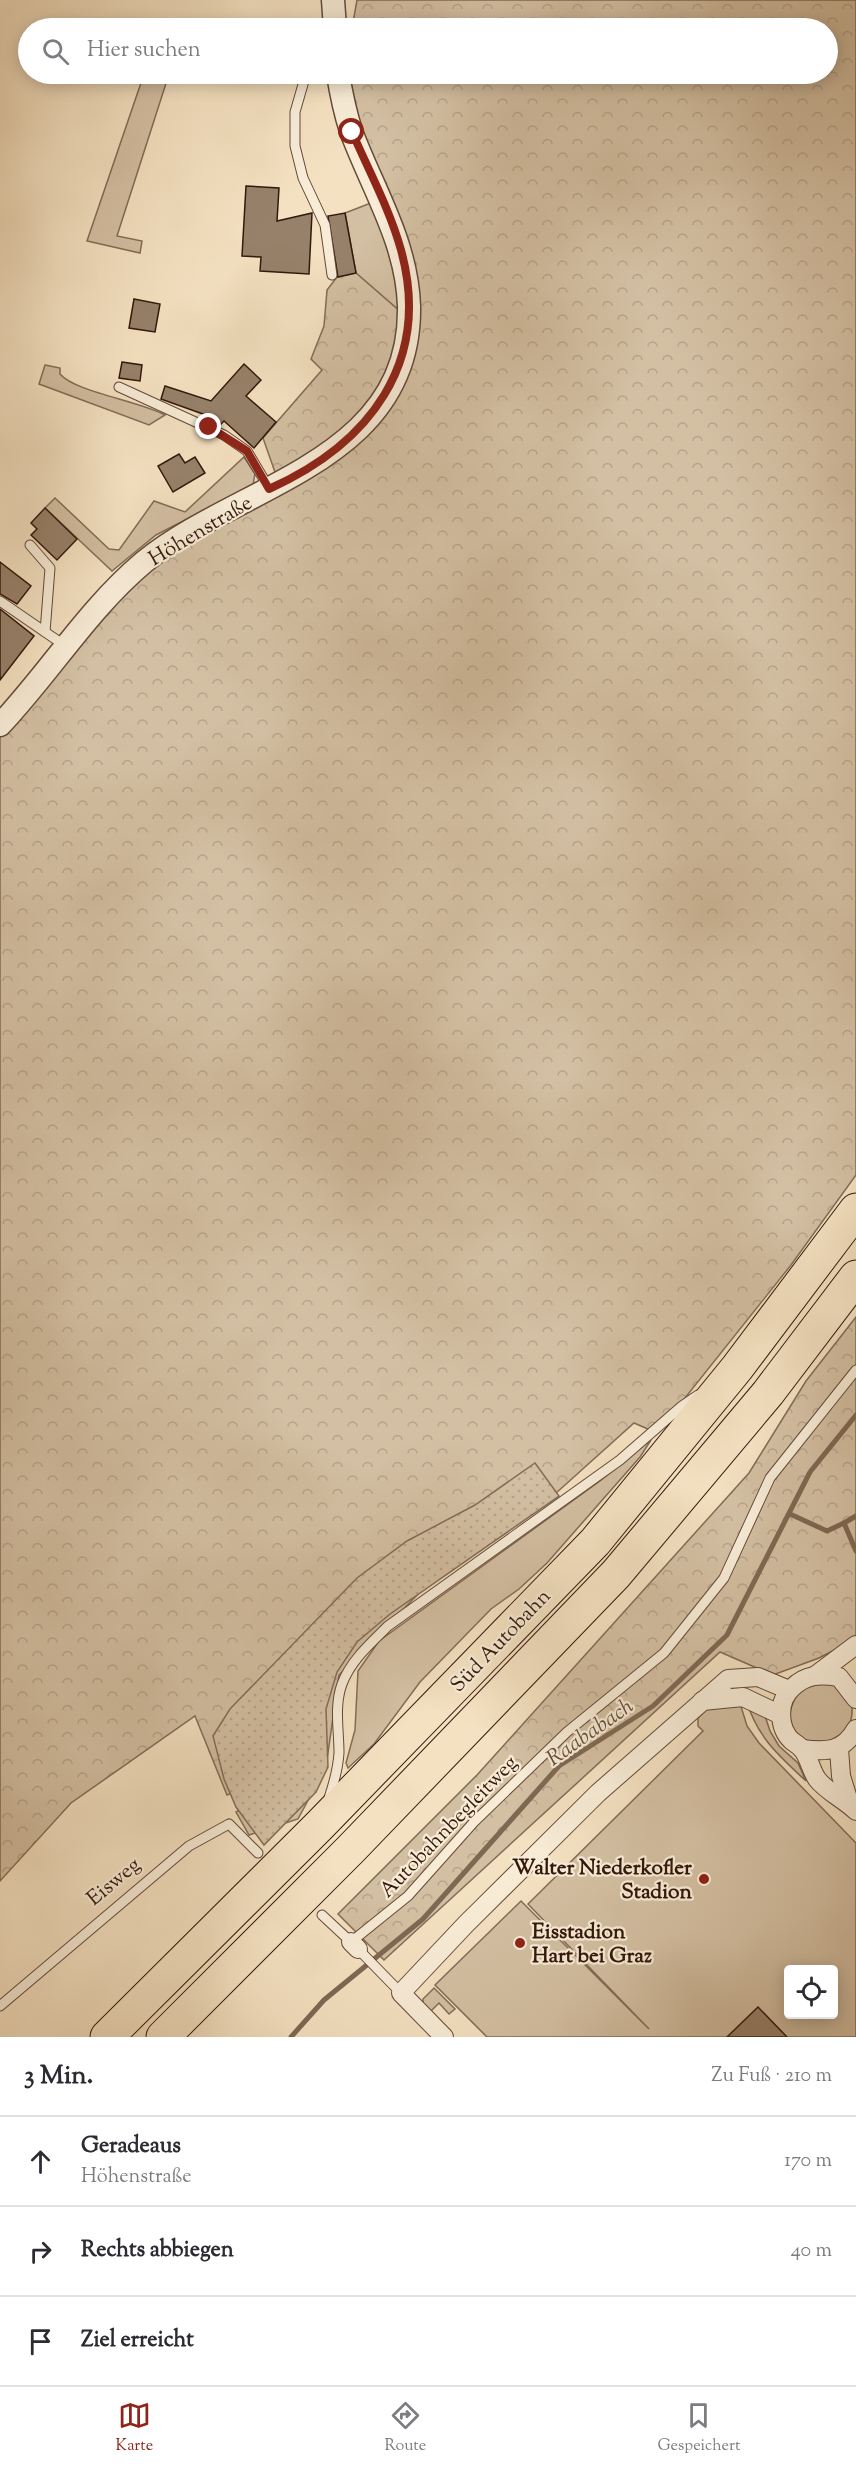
<!DOCTYPE html>
<html lang="de">
<head>
<meta charset="utf-8">
<style>
	:root { --surface:#fff; --page:#f7f7f7; --text:#2b2b33; --muted:#7c7c81; --line:#e1e1e2; --accent:#8f2418 }
	body { margin:0; font-family:"Sorts Mill Goudy",serif; background:var(--page); color:var(--text) }
	.controls { position:absolute; right:18px; bottom:18px; display:grid; overflow:hidden; border-radius:6px; box-shadow:0 3px 15px #0003 }
	.controls button { width:54px; height:54px; display:grid; place-items:center; padding:0; border:0; border-bottom:2px solid var(--line); background:var(--surface); color:var(--text); font:30px sans-serif }
	.stop { position:absolute; width:18px; height:18px; margin:-14px; border:4px solid #8f2418; border-radius:50%; background:#fff }
	.stop.end { background:#8f2418; border-color:#fff; box-shadow:0 2px 6px #0008 }
	.list { margin:0; padding:0; list-style:none }
	h2 { display:flex; justify-content:space-between; align-items:center; height:78px; margin:0; padding:0 24px; font-size:26px }
	h2 small { font-size:20px; font-weight:400; color:var(--muted) }
	.list li { display:grid; grid-template-columns:39px 1fr auto; gap:18px; align-items:center; box-sizing:border-box; height:90px; padding:0 24px; border-top:2px solid var(--line) }
	.list b { display:block; font-size:22px; white-space:nowrap }
	.list p { margin:0; font-size:20px; white-space:nowrap; color:var(--muted) }
	.list em { font-size:20px; font-style:normal; color:var(--muted) }
	.icon { flex:none; width:33px; height:33px; fill:none; stroke:currentColor; stroke-width:2; stroke-linecap:round; stroke-linejoin:round }
	.map { position:relative; flex:none; width:856px; height:2037px; overflow:hidden }
	.search { position:absolute; background:var(--surface); box-shadow:0 3px 15px #0003; left:18px; right:18px; top:18px; height:66px; display:flex; align-items:center; gap:15px; box-sizing:border-box; padding:0 21px; border-radius:33px; color:var(--muted); font-size:22px }
	.sheet { height:348px; background:var(--surface) }
	nav { display:flex; justify-content:space-around; align-items:center; box-sizing:border-box; height:84px; border-top:2px solid var(--line); background:var(--surface); font-size:16px; color:var(--muted) }
	nav a { display:grid; justify-items:center; gap:3px }
	nav .on { color:var(--accent) }
	.map>svg:first-child { display:block }
	.grass { fill:#d3bfa2; stroke:#836c57; stroke-width:1.5; fill-rule:evenodd }
	.forest { fill:url(#forest-crowns); stroke:#836c57; stroke-width:1.5 }
	.park { fill:url(#park-dots); stroke:#836c57; stroke-width:1.5 }
	.lines { fill:none; stroke-linecap:round; stroke-linejoin:round }
	.stream { stroke:#7f6853; stroke-width:5 }
	.building { fill:#97816a; stroke:#33180c; stroke-width:1.5 }
	.service-casing { stroke:#634a39; stroke-width:11 }
	.minor-casing { stroke:#634a39; stroke-width:20 }
	.tertiary-casing { stroke:#634a39; stroke-width:25 }
	.motorway-casing { stroke:#33180c; stroke-width:35 }
	.service { stroke:#f8ecd7; stroke-width:9 }
	.minor { stroke:#f8ecd7; stroke-width:18 }
	.tertiary { stroke:#f8ecd7; stroke-width:22 }
	.motorway { stroke:#f4e1c1; stroke-width:33 }
	.route { stroke:#8f2418; stroke-width:8 }
	.poi-dot { fill:#8f2418; stroke:#f8ecd7; stroke-width:2 }
	.labels { text-anchor:middle; stroke-width:4.5; stroke-linejoin:round; paint-order:stroke }
	.street-label { font-size:21px; fill:#33180c; stroke:#f8ecd7 }
	.poi-label { font-size:21px; font-weight:bold; fill:#33180c; stroke:#f8ecd7; text-anchor:end }
	.water-label { font-size:22px; font-style:italic; fill:#664d3c; stroke:#f8ecd7 }
</style>
</head>
<body>
<div class="map">
<svg width="856" height="2037" viewBox="0 0 856 2037">
	<defs>
		<pattern id="forest-crowns" width="20" height="18" patternUnits="userSpaceOnUse" patternTransform="scale(1.5)"><rect width="20" height="18" fill="#d3bfa2"/><path d="M2 6a3 3 0 1 1 6 0M12 15a3 3 0 1 1 6 0" fill="none" stroke="#b6a38a"/></pattern>
		<pattern id="park-dots" width="8" height="8" patternUnits="userSpaceOnUse" patternTransform="scale(1.5)"><rect width="8" height="8" fill="#d3bfa2"/><path d="M2 2h.1M6 6h.1" fill="none" stroke="#b6a38a" stroke-width="1.8" stroke-linecap="round"/></pattern>
	</defs>
	<rect width="100%" height="100%" fill="#f4e1c1"/>
	<filter id="stains"><feTurbulence type="fractalNoise" baseFrequency=".00333" numOctaves="4"/><feColorMatrix values="0 0 0 0 .2 0 0 0 0 .09 0 0 0 0 .02 0 0 0 .5 -.17"/></filter>
	<radialGradient id="worn" r=".72"><stop offset=".6" stop-color="#630" stop-opacity="0"/><stop offset="1" stop-color="#630" stop-opacity=".3"/></radialGradient>
	<g class="grass">
		<polygon points="144,74 169,74 117,236 142,241 140,253 87,241"/>
		<polygon points="376,201 383,215 402,313 356,273 345,213"/>
		<path d="M45 365 60 368V374C75 392 140 401 165 415L149 425 39 384Z"/>
		<polygon points="244,457 255,474 253,485 156,535 112,571 45,508 55,498 109,549 119,550 154,501 185,512"/>
		<polygon points="651,1440 640,1457 547,1563 519,1589 491,1609 420,1682 374,1744 348,1768 346,1763 355,1730 358,1671 379,1641 600,1481"/>
		<path d="M832 1682C838 1689 851 1700 852 1708 856 1758 755 1755 802 1687Z"/>
		<path d="M739 1700 747 1726 759 1743 856 1843V2037H487L435 1985 521 1901 649 2029 528 1904 703 1731 698 1726V1718L708 1708ZM788 1970H834V2014H788Z"/>
		<path d="M746 1700 765 1716 770 1731 779 1746 798 1763 806 1781C778 1755 758 1738 746 1700Z"/>
		<polygon points="434,1988 455,2009 449,2014 439,2003 429,2013 423,2007 423,1999"/>
	</g>
	<g class="forest">
		<polygon points="357,0 856,0 856,1175 791,1265 657,1433 634,1423 545,1503 427,1585 339,1675 326,1767 298,1819 249,1835 236,1812 276,1789 245,1788 227,1795 195,1716 71,1803 0,1881 0,730 147,562 314,474 413,349 348,74 828,74 828,28 352,28"/>
		<polygon points="356,273 402,313 400,331 383,384 345,431 276,475 263,438 322,370 311,359 324,326 327,290 337,277"/>
		<polygon points="856,1317 856,1639 819,1658 773,1675 720,1652 384,1960 338,1914 477,1775 749,1473 806,1381"/>
	</g>
	<polygon class="park" points="535,1463 559,1496 390,1614 357,1642 337,1672 326,1709 328,1767 316,1792 264,1845 236,1807 224,1779 213,1736 230,1709 357,1578 407,1541 475,1505"/>
	<g class="lines">
		<g class="stream">
			<polyline points="790,1514 827,1531 844,1523 856,1551"/>
			<polyline points="844,1523 856,1516"/>
			<polyline points="291,2037 324,2000 423,1919 559,1766 653,1706 727,1635 810,1472 856,1415"/>
		</g>
	</g>
	<g class="building">
		<polygon points="246,186 279,188 277,221 312,213 309,274 260,271 261,257 242,256"/>
		<polygon points="345,213 356,273 338,277 328,216"/>
		<polygon points="134,299 160,304 155,332 129,328"/>
		<polygon points="122,362 142,365 140,381 119,378"/>
		<polygon points="244,364 261,380 246,396 276,422 254,448 224,421 221,424 214,418 161,399 165,386 211,401"/>
		<polygon points="179,454 185,463 195,457 205,473 173,492 158,466"/>
		<polygon points="45,508 77,539 57,560 31,535 37,529 31,523"/>
		<polygon points="0,562 31,586 17,604 0,594"/>
		<polygon points="0,609 34,636 0,680"/>
		<polygon points="758,2007 787,2037 727,2037"/>
	</g>
	<g class="lines">
		<defs>
			<g id="service">
				<polyline points="306,74 295,112 295,146 303,178 325,225 332,275"/>
				<polyline points="119,387 224,435 247,451 269,488"/>
				<polyline points="30,545 50,568 45,632"/>
				<polyline points="0,601 64,645"/>
				<path d="M329 1798C334 1783 338 1768 339 1753 339 1730 334 1706 342 1684 351 1660 371 1643 388 1626L620 1460 682 1406 698 1395"/>
				<polyline points="322,1915 351,1942 408,1896 474,1822 567,1732 664,1653 724,1578 770,1478 856,1370"/>
				<polyline points="358,1949 401,1993"/>
				<polyline points="0,2006 189,1846 229,1824 258,1853"/>
			</g>
			<g id="minor">
				<polyline points="816,1675 856,1645"/>
				<path d="M856 1699 839 1677C820 1674 806 1674 792 1688 777 1701 778 1728 792 1741 796 1744 800 1746 803 1750 809 1758 811 1770 817 1779 827 1792 844 1799 856 1811"/>
				<polyline points="702,1701 743,1697 781,1715"/>
				<path d="M802 1749C827 1752 843 1752 856 1729"/>
				<polyline points="839,1749 841,1776 850,1805"/>
				<polyline points="351,1942 358,1949"/>
				<polyline points="444,2037 401,1993 466,1924 598,1793 728,1679 758,1677 789,1690"/>
			</g>
			<g id="tertiary">
				<polyline points="333,0 335,28"/>
				<path d="M0 725C50 672 88 609 144 562 239 484 412 462 409 306 407 242 373 190 351 131 345 112 341 93 338 74"/>
			</g>
			<g id="motorway">
				<polyline points="107,2037 319,1826 595,1542 737,1368 856,1210"/>
				<polyline points="163,2037 351,1849 616,1574 768,1393 856,1277"/>
			</g>
		</defs>
		<use href="#service" class="service-casing"/>
		<use href="#minor" class="minor-casing"/>
		<use href="#tertiary" class="tertiary-casing"/>
		<use href="#motorway" class="motorway-casing"/>
		<use href="#service" class="service"/>
		<use href="#minor" class="minor"/>
		<use href="#tertiary" class="tertiary"/>
		<use href="#motorway" class="motorway"/>
	</g>
	<g class="lines">
		<path class="route" d="M209 427 247 451 269 489C369 444 432 363 401 250 390 210 369 171 352 132"/>
	</g>
	<g class="poi-dot">
		<circle cx="704" cy="1879" r="6"/>
		<circle cx="520" cy="1943" r="6"/>
	</g>
	<g class="labels">
		<g class="street-label">
			<text transform="translate(200 530) rotate(-31)" y="7">Höhenstraße</text>
			<text transform="translate(500 1640) rotate(-46)" y="7">Süd Autobahn</text>
			<text transform="translate(448 1826) rotate(-46)" y="7">Autobahnbegleitweg</text>
			<text transform="translate(113 1881) rotate(-40)" y="7">Eisweg</text>
		</g>
		<g class="poi-label">
			<text x="692" y="1874">Walter Niederkofler<tspan x="692" dy="24">Stadion</tspan></text>
			<text x="532" y="1938" text-anchor="start">Eisstadion<tspan x="532" dy="24">Hart bei Graz</tspan></text>
		</g>
		<g class="water-label">
			<text transform="translate(589 1731) rotate(-35)" y="8">Raababach</text>
		</g>
	</g>
	<rect width="100%" height="100%" filter="url(#stains)"/>
	<rect width="100%" height="100%" fill="url(#worn)"/>
</svg>
<div class="controls">
<button><svg class="icon" aria-label="locate" viewBox="0 0 24 24"><circle cx="12" cy="12" r="6"/><path d="M12 2v4M12 18v4M2 12h4M18 12h4"/></svg></button>
</div>
<div class="stop" style="left:352px;top:132px"></div>
<div class="stop end" style="left:209px;top:427px"></div>
<div class="search"><svg class="icon" aria-label="search" viewBox="0 0 24 24"><circle cx="10" cy="10" r="6"/><path d="M15 15l6 6"/></svg>Hier suchen</div>
</div>
<section class="sheet">
<h2>3 Min.<small>Zu Fuß · 210 m</small></h2>
<ul class="list">
<li><svg class="icon" aria-label="ahead" viewBox="0 0 24 24"><path d="M12 20V5M6 11l6-6 6 6"/></svg><div><b>Geradeaus</b><p>Höhenstraße</p></div><em>170 m</em></li>
<li><svg class="icon" aria-label="right" viewBox="0 0 24 24"><path d="M7 20v-9h11M14 6l5 5-5 5"/></svg><div><b>Rechts abbiegen</b></div><em>40 m</em></li>
<li><svg class="icon" aria-label="arrive" viewBox="0 0 24 24"><path d="M6 21V4h12l-3 4 3 4H6"/></svg><div><b>Ziel erreicht</b></div></li>
</ul>
</section>
<nav>
<a class="on"><svg class="icon" aria-label="map" viewBox="0 0 24 24"><path d="M3 6l6-2 6 2 6-2v14l-6 2-6-2-6 2zM9 4v14M15 6v14"/></svg>Karte</a>
<a><svg class="icon" aria-label="directions" viewBox="0 0 24 24"><path d="M12 3l9 9-9 9-9-9zM9 14v-3h6M13 9l2 2-2 2"/></svg>Route</a>
<a><svg class="icon" aria-label="saved" viewBox="0 0 24 24"><path d="M7 4h10v16l-5-4-5 4z"/></svg>Gespeichert</a>
</nav>
</body>
</html>
